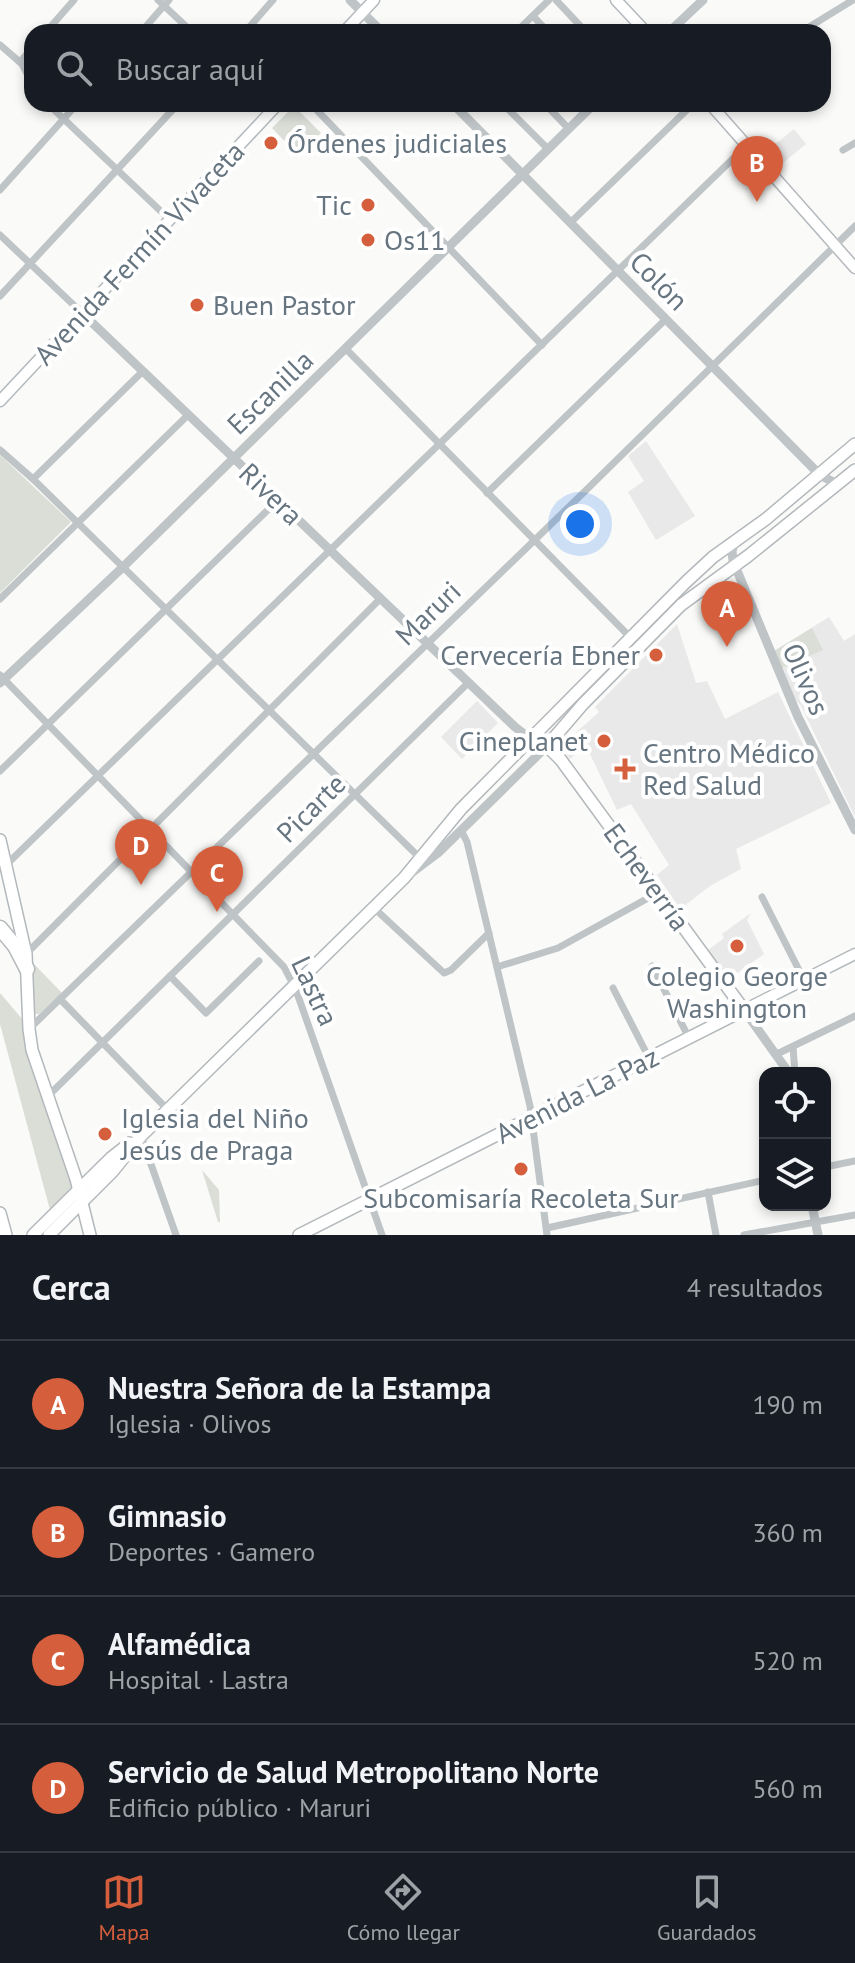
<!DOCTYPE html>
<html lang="es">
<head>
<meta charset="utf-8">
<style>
	:root { --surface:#171b24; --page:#20242c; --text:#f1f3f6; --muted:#9ea1a6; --line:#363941; --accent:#d55f3c }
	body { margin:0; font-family:"PT Sans",sans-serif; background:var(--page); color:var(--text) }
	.controls { position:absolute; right:24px; bottom:24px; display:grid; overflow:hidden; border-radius:16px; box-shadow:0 4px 12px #0003 }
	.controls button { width:72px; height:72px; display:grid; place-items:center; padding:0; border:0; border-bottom:2px solid var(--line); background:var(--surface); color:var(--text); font:40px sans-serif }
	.you { position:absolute; left:580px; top:524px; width:28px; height:28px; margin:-20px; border:6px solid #fff; border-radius:50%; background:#1a73e8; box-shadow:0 0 0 12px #1a73e833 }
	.badge { display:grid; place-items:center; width:52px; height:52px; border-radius:50%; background:var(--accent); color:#fff; font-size:26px; font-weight:700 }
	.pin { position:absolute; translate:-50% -66px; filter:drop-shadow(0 2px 4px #0008) }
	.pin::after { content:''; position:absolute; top:42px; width:28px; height:24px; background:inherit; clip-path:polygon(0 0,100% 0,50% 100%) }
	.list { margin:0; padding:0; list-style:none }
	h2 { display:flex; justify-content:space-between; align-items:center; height:104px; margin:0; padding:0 32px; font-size:34px }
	h2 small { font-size:26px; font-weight:400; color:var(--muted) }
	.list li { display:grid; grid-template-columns:52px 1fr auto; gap:24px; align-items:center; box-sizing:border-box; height:128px; padding:0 32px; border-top:2px solid var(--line) }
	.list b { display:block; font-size:30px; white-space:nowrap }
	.list p { margin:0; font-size:26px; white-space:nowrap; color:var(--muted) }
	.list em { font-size:26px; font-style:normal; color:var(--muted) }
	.icon { flex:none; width:44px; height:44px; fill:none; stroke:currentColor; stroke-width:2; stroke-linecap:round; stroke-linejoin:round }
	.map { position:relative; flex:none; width:855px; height:1235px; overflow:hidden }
	.search { position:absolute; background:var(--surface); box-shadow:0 4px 12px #0003; left:24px; right:24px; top:24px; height:88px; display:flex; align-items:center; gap:20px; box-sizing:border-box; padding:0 28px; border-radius:24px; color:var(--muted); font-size:30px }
	.sheet { height:616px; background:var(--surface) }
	nav { display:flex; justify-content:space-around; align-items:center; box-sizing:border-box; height:112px; border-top:2px solid var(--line); background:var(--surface); font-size:22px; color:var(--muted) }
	nav a { display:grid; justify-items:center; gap:4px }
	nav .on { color:var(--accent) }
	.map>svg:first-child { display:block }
	.built { fill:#e8e9e8 }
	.green { fill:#daded7 }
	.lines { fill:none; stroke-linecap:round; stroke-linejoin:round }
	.secondary-casing { stroke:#b4b9be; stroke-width:13 }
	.primary-casing { stroke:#b3b8bc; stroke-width:14 }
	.motorway-casing { stroke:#b5b9bc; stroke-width:17 }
	.minor { stroke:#bfc4c7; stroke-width:7 }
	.tertiary { stroke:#bfc4c7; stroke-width:9 }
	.secondary { stroke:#fff; stroke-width:10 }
	.primary { stroke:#fff; stroke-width:11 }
	.motorway { stroke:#fff; stroke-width:14 }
	.poi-dot { fill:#d55f3c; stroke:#fff; stroke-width:3 }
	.labels { text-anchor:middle; stroke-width:8; stroke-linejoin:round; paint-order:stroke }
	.poi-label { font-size:28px; fill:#667580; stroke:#fff; text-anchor:start }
	.street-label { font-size:28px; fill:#667580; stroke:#fff }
</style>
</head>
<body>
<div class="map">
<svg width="855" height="1235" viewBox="0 0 855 1235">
	<rect width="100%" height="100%" fill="#fafaf8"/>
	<g class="built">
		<polygon points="794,129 806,144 779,166 767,151"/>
		<polygon points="646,441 695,516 656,540 628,492 644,481 628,456"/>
		<polygon points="829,617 844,641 855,634 855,817 801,706 792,696 774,651"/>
		<polygon points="677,624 696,683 707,681 725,719 778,692 831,803 736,849 741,869 710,886 680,909 657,875 669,865 631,804 617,810 586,746 570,759 561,746 599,712 595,707"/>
		<polygon points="477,701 498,723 462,759 441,737"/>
		<polygon points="751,913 747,920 764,954 729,979 708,950 724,938 722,934"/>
	</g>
	<g class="green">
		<polygon points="294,106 321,133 298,155 272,128"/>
		<polygon points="0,455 71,522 0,593"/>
		<polygon points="812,628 823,650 781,668 774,651"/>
		<polygon points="33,963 62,993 39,1014 34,1014"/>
		<polygon points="0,993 23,1020 28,1058 74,1185 50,1210 0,1024"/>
		<polygon points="202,1170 219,1190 220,1222 218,1222"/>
	</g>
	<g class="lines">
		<defs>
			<g id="secondary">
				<polyline points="616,0 646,32"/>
				<polyline points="344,32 374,0"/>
				<polyline points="710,104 855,268"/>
				<polyline points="0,401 278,104"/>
				<polyline points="744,1010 855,954"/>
			</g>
			<g id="primary">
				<polyline points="546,747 583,704 681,605 748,556 855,470"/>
				<polyline points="0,840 26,954 29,1029 32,1050 76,1179 90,1235"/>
				<polyline points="0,1213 6,1235"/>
				<polyline points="33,1235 112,1157 130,1143"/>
				<polyline points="49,1235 113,1171 141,1136 404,878 461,809 686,582 713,557 766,519 855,444"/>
				<polyline points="299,1235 744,1010 561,760 550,749 531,739"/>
			</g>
			<polyline id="motorway" points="0,928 15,946 27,969"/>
		</defs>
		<use href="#secondary" class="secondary-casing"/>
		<use href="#primary" class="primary-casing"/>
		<use href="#motorway" class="motorway-casing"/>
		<g class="minor">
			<polyline points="158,0 192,32"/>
			<polyline points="556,0 586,32"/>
			<polyline points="533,16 548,32"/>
			<polyline points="46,32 74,0"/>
			<polyline points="141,32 169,0"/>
			<polyline points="245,32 273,0"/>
			<polyline points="516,32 549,0"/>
			<polyline points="801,32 853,0"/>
			<polyline points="0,45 22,64 32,83"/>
			<polyline points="20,62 32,48"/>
			<polyline points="48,104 170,220"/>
			<polyline points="311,104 542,345"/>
			<polyline points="503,104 548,149"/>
			<polyline points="545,104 569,129"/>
			<polyline points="843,150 855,143"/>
			<polyline points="0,190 77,104"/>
			<polyline points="570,223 693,104"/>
			<polyline points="0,235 82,313"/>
			<polyline points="0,296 178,104"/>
			<polyline points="346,349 630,637"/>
			<polyline points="0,450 33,479 420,858"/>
			<polyline points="33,479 143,371"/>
			<polyline points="487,493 666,319"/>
			<polyline points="0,599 188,415"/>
			<polyline points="0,675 284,967 296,990 382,1235"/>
			<polyline points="0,771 278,500"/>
			<polyline points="461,830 467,842 530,1106 547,1235"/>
			<polyline points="6,865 746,146"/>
			<polyline points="762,897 804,980"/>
			<polyline points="374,908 444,973 451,970 489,933"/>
			<polyline points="26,954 380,599"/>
			<polyline points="652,966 689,1038"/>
			<polyline points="497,967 558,948 659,892"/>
			<polyline points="170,976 206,1013 259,961"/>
			<polyline points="613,988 649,1058"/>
			<polyline points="60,999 168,1110"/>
			<polyline points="29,1029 576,500 855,226"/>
			<polyline points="793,1047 795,1073"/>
			<polyline points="777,1054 855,1016"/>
			<polyline points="48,1096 468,683"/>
			<polyline points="141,1136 176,1235"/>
			<polyline points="825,1167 855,1161"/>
			<polyline points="708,1192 716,1235"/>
			<polyline points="547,1228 765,1180"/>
			<polyline points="744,1235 855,1215"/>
		</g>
		<g class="tertiary">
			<polyline points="350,0 382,32"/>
			<polyline points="669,32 703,0"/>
			<polyline points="453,104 820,475 837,484"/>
			<polyline points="82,313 515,727 531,739"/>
			<polyline points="735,541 732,551 733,561 798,717 855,830"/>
			<polyline points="0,683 123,567 594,104"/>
			<polyline points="410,874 438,853 546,747"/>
			<polyline points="744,1010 789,1073"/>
			<polyline points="812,1205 818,1235"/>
		</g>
		<use href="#secondary" class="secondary"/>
		<use href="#primary" class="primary"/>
		<use href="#motorway" class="motorway"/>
	</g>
	<g class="poi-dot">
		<circle cx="271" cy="143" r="8"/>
		<circle cx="368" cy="205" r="8"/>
		<circle cx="368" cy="240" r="8"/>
		<circle cx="197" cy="305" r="8"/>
		<circle cx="656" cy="655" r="8"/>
		<circle cx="604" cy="741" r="8"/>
		<path d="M621 757h8v8h8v8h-8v8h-8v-8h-8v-8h8z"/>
		<circle cx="737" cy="946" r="8"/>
		<circle cx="105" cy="1134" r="8"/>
		<circle cx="521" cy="1169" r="8"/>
	</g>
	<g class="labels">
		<g class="poi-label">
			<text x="287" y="153">Órdenes judiciales</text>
			<text x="352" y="215" text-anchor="end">Tic</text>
			<text x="384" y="250">Os11</text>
			<text x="213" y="315">Buen Pastor</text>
			<text x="640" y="665" text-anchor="end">Cervecería Ebner</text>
			<text x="588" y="751" text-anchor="end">Cineplanet</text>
			<text x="643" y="763">Centro Médico<tspan x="643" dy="32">Red Salud</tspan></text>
			<text x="737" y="986" text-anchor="middle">Colegio George<tspan x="737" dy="32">Washington</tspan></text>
			<text x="121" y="1128">Iglesia del Niño<tspan x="121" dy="32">Jesús de Praga</tspan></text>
			<text x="521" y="1208" text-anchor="middle">Subcomisaría Recoleta Sur</text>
		</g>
		<g class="street-label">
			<text transform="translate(139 253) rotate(-47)" y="10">Avenida Fermín Vivaceta</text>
			<text transform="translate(659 281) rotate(45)" y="10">Colón</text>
			<text transform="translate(270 392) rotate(-44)" y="10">Escanilla</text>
			<text transform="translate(271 494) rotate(44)" y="10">Rivera</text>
			<text transform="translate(428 613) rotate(-44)" y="10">Maruri</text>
			<text transform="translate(806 679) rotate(66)" y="10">Olivos</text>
			<text transform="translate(311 808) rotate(-45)" y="10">Picarte</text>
			<text transform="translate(647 877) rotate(54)" y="10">Echeverría</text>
			<text transform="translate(315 991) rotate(65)" y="10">Lastra</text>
			<text transform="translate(577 1095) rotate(-27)" y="10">Avenida La Paz</text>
		</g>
	</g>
</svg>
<div class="controls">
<button><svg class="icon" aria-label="locate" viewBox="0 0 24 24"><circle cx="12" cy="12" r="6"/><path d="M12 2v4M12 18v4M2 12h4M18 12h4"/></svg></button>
<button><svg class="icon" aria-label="layers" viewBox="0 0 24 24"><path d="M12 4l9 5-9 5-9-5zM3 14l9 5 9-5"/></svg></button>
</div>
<div class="you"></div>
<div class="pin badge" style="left:727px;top:647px">A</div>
<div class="pin badge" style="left:757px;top:202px">B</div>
<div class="pin badge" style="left:217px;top:912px">C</div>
<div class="pin badge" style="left:141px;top:885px">D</div>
<div class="search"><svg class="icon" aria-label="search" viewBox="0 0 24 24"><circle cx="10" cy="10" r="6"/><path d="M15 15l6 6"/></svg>Buscar aquí</div>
</div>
<section class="sheet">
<h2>Cerca<small>4 resultados</small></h2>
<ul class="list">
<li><span class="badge">A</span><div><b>Nuestra Señora de la Estampa</b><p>Iglesia · Olivos</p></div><em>190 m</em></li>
<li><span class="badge">B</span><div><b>Gimnasio</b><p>Deportes · Gamero</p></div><em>360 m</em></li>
<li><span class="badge">C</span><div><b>Alfamédica</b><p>Hospital · Lastra</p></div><em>520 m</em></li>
<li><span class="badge">D</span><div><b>Servicio de Salud Metropolitano Norte</b><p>Edificio público · Maruri</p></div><em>560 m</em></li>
</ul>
</section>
<nav>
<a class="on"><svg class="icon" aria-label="map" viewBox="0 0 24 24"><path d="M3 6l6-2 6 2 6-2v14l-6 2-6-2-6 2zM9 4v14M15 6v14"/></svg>Mapa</a>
<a><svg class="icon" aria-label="directions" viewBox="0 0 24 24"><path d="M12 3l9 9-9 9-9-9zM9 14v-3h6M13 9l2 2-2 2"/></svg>Cómo llegar</a>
<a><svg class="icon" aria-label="saved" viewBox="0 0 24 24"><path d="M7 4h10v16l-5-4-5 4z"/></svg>Guardados</a>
</nav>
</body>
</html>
